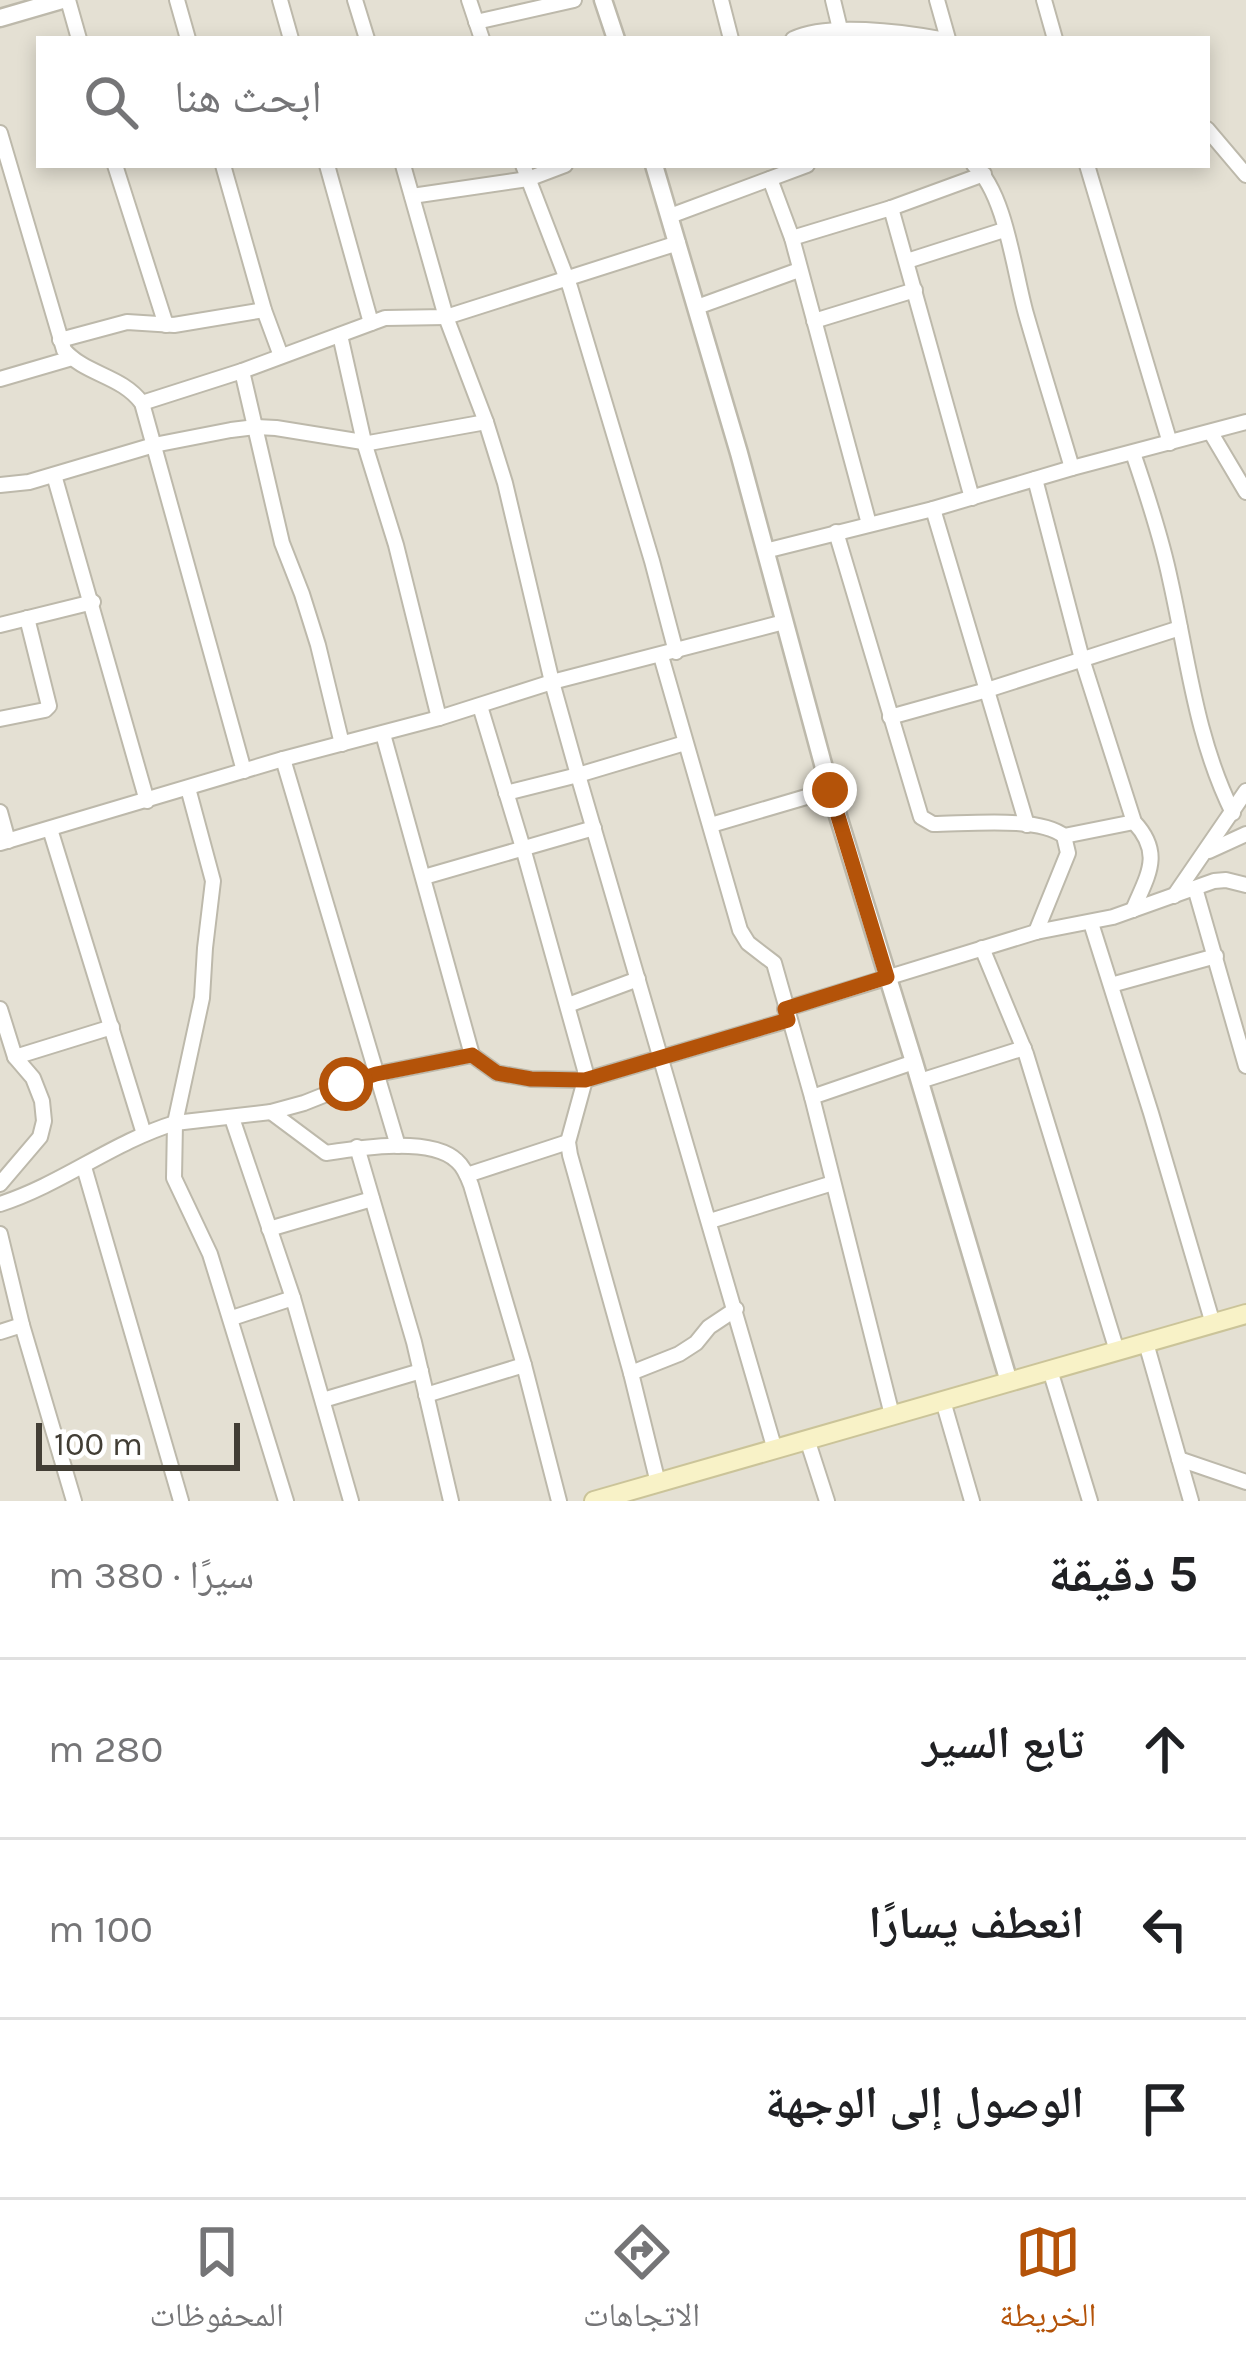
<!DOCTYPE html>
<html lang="ar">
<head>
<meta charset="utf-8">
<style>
	:root { --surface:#fff; --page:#f2f2f2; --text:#202124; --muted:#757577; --line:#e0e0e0; --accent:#b45309 }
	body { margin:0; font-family:Karla,"Noto Naskh Arabic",sans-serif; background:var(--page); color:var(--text); direction:rtl }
	.scale { position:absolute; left:36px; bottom:30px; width:204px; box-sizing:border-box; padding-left:12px; border:6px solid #423e35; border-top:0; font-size:33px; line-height:42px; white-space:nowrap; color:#423e35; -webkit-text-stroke:9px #fff; paint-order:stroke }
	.stop { position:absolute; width:36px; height:36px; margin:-27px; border:9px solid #b45309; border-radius:50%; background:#fff }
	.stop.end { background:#b45309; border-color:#fff; box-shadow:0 3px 12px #0008 }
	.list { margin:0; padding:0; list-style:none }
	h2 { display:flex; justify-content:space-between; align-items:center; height:156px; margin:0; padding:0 48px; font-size:51px }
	h2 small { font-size:39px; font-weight:400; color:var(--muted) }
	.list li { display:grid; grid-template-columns:78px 1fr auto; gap:36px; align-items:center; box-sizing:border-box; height:180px; padding:0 48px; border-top:3px solid var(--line) }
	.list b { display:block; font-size:45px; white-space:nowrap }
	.list em { font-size:39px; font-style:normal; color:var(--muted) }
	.icon { flex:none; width:66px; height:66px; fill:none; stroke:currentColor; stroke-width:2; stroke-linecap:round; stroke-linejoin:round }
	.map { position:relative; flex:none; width:1246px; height:1501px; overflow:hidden; direction:ltr }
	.search { position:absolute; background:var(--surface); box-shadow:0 6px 18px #0003; left:36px; right:36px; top:36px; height:132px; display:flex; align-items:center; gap:30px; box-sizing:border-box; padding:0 42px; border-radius:0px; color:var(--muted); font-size:45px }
	.sheet { height:696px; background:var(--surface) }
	nav { display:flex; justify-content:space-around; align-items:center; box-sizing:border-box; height:168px; border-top:3px solid var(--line); background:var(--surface); font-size:33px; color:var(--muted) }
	nav a { display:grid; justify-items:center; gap:6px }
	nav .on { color:var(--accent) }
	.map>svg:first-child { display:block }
	.residential { fill:#e4e0d3; fill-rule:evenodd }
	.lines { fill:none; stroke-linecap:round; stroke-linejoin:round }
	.minor-casing { stroke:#bdb9ab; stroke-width:18 }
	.tertiary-casing { stroke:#bdb9ab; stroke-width:21 }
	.secondary-casing { stroke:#cbc499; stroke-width:22 }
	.minor { stroke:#fff; stroke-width:14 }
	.tertiary { stroke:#fff; stroke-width:16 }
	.secondary { stroke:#f8f2c7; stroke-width:18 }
	.route { stroke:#b45309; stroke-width:15 }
</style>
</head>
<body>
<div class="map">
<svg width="1246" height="1501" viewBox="0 0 1246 1501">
	<rect width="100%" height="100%" fill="#f0eee5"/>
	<path class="residential" d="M0 0H1246V1501H0ZM39 39H1207V165H39Z"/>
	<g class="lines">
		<defs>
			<g id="minor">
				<polyline points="68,0 79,39"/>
				<polyline points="177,0 188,39"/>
				<polyline points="280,0 291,39"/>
				<polyline points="355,0 367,39"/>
				<polyline points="469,0 482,39"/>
				<polyline points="721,0 731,39"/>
				<polyline points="833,0 840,29"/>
				<polyline points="937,0 948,39"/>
				<polyline points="1044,0 1055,39"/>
				<polyline points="476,22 574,0"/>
				<path d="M793 39C828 22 902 32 940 39"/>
				<polyline points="1207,129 1246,175"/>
				<path d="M0 133 64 350C86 375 121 375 142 403L244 771"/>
				<polyline points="115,165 166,325"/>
				<polyline points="223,165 264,310 281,356"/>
				<polyline points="327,165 371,323"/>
				<polyline points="403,165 446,317 486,422 505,483 552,682 578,775 775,1450"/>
				<polyline points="523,165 570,287 652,561 676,652"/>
				<path d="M974 165C1006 194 1014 272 1026 314 1041 366 1057 417 1072 468"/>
				<polyline points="1087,165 1170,443"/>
				<polyline points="770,179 792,238 869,524"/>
				<polyline points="412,196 528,179 565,165"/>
				<polyline points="891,208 972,498"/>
				<polyline points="670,216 807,165"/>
				<polyline points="792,238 891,208 984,174"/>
				<polyline points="907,261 1004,230"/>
				<polyline points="697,307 799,270"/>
				<polyline points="814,321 915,290"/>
				<polyline points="340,335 364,442 396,545 439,718"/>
				<polyline points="60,340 127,322 174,325 264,310"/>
				<polyline points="242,371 282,543 302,594 318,645 342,744"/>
				<polyline points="0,379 72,358"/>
				<polyline points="142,403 242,371 385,318 446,317 678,243"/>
				<polyline points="1211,433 1246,492"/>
				<path d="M1133 453C1147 494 1161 536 1170 579 1188 659 1196 739 1233 813"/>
				<polyline points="54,475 147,801"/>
				<path d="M1035 479 1082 659 1134 822C1164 854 1147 876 1133 910"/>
				<polyline points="0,485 29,482 154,445 231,430 256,427 276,428 369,443 486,422"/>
				<polyline points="933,509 1027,825"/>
				<path d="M836 532 921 817 933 824C967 824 1039 816 1064 836L1068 853 1036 932"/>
				<polyline points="765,551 933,509 1072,468 1246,422"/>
				<polyline points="0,625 93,602"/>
				<polyline points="661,656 740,930 748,943 774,963 812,1097"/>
				<polyline points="480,706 523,848 585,1070 585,1080 568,1142 570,1155 631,1373 658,1483"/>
				<polyline points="890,717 987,690 1180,628"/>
				<polyline points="0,719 45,710 49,706 27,618"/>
				<polyline points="383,734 472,1055"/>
				<polyline points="283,759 398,1146"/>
				<polyline points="188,788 213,881 205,948 202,998 175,1123 174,1178 210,1254 286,1501"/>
				<polyline points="506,793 578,775 685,743"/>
				<polyline points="0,812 8,841"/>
				<polyline points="711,825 830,790"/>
				<polyline points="50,829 144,1134"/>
				<polyline points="1064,836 1134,822"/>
				<polyline points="0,843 283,759 439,718 552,682 784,622"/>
				<polyline points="1209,851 1246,834"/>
				<polyline points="424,877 594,828"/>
				<polyline points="1195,888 1246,1066"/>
				<polyline points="1174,896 1246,791"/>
				<polyline points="1091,923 1151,1113 1213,1324"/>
				<polyline points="982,948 1026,1054 1117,1351"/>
				<polyline points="1111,985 1216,956"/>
				<polyline points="568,1005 638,979"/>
				<polyline points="0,1009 15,1057 33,1078 42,1101 44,1121 40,1137 0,1184"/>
				<polyline points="785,1009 1036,932 1113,917 1214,881 1226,880 1246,885"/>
				<polyline points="15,1057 112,1027"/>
				<polyline points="920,1081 1024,1048"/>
				<path d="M271 1112 326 1153C358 1148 432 1136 457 1161 464 1167 468 1177 471 1185L524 1365 559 1501"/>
				<polyline points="232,1118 293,1298"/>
				<polyline points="357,1147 414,1342 451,1501"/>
				<polyline points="84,1167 181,1501"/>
				<polyline points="467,1175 568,1142"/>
				<path d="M0 1204C62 1184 113 1142 175 1123L271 1112 304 1103 377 1074 472 1055 497 1073 531 1079 585 1080 789 1020"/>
				<polyline points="710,1221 833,1183"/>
				<polyline points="269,1229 372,1199"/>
				<polyline points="0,1234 22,1325"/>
				<polyline points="232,1318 293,1298 351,1501"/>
				<polyline points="0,1332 22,1325 74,1501"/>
				<polyline points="1146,1343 1191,1501"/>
				<polyline points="1050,1370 1090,1501"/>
				<polyline points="631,1373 679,1354 696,1343 709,1327 736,1309"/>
				<polyline points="426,1395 524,1365"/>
				<polyline points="323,1400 421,1371"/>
				<polyline points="943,1401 972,1501"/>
				<polyline points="892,1415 812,1097 914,1062"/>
				<polyline points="807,1439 827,1501"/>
				<polyline points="1179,1459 1246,1482"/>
			</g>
			<g id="tertiary">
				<polyline points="603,0 616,39"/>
				<polyline points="0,18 62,0"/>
				<polyline points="654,165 739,453 830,790 914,1062 1009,1382"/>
			</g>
			<polyline id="secondary" points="594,1501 1246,1314"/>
		</defs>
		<use href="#minor" class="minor-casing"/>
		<use href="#tertiary" class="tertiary-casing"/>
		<use href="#secondary" class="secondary-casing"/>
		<use href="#minor" class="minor"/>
		<use href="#tertiary" class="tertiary"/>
		<use href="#secondary" class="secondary"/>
	</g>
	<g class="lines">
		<polyline class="route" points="346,1084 376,1074 472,1055 497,1073 531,1079 585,1080 788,1020 785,1009 887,977 830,790"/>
	</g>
</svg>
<div class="scale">100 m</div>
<div class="stop" style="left:346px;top:1084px"></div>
<div class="stop end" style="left:830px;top:790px"></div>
<div class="search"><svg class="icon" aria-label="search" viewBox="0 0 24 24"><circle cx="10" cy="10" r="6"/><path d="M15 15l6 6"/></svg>ابحث هنا</div>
</div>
<section class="sheet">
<h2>5 دقيقة<small>سيرًا · 380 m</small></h2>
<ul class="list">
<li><svg class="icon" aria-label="ahead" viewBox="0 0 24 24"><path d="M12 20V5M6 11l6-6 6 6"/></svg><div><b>تابع السير</b></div><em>280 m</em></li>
<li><svg class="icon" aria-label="left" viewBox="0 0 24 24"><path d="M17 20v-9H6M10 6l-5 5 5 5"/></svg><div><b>انعطف يسارًا</b></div><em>100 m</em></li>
<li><svg class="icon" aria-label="arrive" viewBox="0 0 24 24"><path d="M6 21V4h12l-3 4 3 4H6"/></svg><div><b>الوصول إلى الوجهة</b></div></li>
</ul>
</section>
<nav>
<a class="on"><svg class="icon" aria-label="map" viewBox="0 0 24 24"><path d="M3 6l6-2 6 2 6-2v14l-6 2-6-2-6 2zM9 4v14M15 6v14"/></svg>الخريطة</a>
<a><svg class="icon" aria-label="directions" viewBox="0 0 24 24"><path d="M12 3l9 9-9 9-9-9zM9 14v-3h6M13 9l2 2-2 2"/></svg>الاتجاهات</a>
<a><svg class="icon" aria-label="saved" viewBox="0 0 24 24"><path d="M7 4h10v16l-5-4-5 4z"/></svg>المحفوظات</a>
</nav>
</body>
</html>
